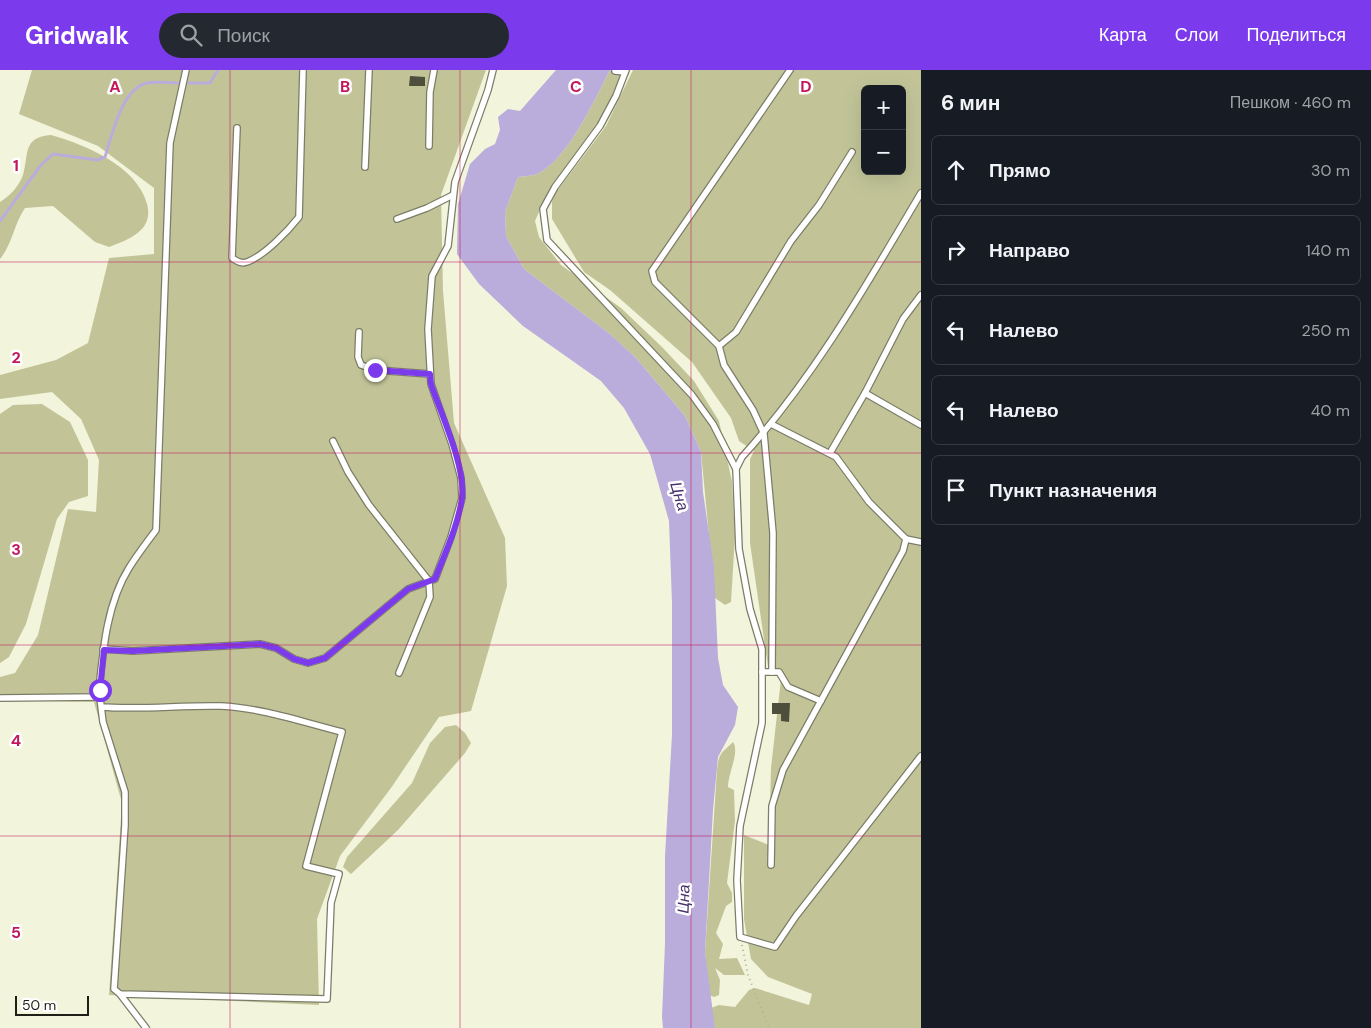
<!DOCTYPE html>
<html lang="ru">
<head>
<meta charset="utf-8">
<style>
	:root { --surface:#171b24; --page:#242831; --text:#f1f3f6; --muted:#9ea1a6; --line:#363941; --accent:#7c3aed }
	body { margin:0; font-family:"DM Sans",sans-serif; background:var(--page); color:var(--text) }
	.controls { position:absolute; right:15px; top:15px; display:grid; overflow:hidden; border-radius:8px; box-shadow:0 5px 20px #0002 }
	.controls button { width:45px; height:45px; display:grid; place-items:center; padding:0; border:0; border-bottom:1px solid var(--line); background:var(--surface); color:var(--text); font:25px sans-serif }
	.scale { position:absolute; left:15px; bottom:12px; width:74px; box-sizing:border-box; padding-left:5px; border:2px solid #1f1f17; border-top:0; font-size:14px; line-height:18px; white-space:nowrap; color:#1f1f17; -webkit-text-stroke:4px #fff; paint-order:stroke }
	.stop { position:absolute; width:15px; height:15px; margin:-11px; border:4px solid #7c3aed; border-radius:50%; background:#fff }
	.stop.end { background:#7c3aed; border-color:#fff; box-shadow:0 1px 5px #0008 }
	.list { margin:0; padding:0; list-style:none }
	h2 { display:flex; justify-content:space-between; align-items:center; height:65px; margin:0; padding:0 20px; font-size:21px }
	h2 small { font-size:16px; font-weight:400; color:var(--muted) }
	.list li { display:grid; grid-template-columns:32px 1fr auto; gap:15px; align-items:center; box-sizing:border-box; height:70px; margin:0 10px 10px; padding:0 10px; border:1px solid var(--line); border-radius:8px }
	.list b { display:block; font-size:19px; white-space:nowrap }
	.list em { font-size:16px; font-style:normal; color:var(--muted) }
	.icon { flex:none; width:28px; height:28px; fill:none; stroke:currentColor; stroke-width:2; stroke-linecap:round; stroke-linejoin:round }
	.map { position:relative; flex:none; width:921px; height:958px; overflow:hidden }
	header { display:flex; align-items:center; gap:30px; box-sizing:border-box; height:70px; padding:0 25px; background:var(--accent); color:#fff }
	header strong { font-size:24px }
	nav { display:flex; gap:28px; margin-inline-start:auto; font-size:18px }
	.search { width:350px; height:45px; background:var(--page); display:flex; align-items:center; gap:12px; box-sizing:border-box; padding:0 18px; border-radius:28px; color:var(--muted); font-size:19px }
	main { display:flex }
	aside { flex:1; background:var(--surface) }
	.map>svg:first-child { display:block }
	.green { fill:#c2c498; fill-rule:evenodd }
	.water { fill:#baacdb }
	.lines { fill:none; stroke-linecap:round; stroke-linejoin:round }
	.stream { stroke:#baacdb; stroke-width:3 }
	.building { fill:#4d4e3b }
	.service-casing { stroke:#7c7d68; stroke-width:8 }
	.path { stroke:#afb19e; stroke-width:2; stroke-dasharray:1 4; stroke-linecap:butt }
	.service { stroke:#fff; stroke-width:5.5 }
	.route { stroke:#7c3aed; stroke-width:6 }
	.grid { fill:none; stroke:#c2185b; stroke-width:1; stroke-opacity:0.55 }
	.labels { text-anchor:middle; stroke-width:5; stroke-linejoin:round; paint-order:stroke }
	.water-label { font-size:16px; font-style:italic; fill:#47316b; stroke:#fff }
	.grid-label { font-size:16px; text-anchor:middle; font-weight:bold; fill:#c2185b; stroke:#fff; stroke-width:5; stroke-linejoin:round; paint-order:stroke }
</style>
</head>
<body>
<header>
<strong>Gridwalk</strong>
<div class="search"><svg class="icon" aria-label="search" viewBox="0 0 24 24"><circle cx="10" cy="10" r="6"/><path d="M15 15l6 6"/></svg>Поиск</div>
<nav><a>Карта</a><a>Слои</a><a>Поделиться</a></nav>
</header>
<main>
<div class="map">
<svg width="921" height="958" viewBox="0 0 921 958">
	<rect width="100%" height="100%" fill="#f2f4dc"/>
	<g class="green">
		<polygon points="32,0 486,0 441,125 443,221 454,353 505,468 507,516 471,641 439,647 391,718 340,786 317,849 319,935 109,925 122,733 94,632 0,630 0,607 15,603 38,565 68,439 96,442 99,390 81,349 52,322 0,329 0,305 56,290 88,273 109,188 154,184 154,118 98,76 19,44"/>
		<path d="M610 0H628L621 19 591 66 545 128 535 151 539 167 561 195 621 238 662 277 694 311 719 351 732 412 735 466 731 532 725 535 715 528 701 382 685 346 636 288 610 264 524 199 506 166 505 142 518 107C524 106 532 106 537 104 567 91 595 29 610 0Z"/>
		<path d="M633 0H921V958H715L711 938 719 935 735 937 749 920 755 918 809 935 812 924 768 907 751 889 744 849V765L769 775 771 698 782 600 768 597 750 473V389L754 381 739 371 731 348 692 292 610 220 584 202 552 149V131L557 121 606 56ZM865 19H902V101H865Z"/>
		<path d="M51 65C86 75 137 96 147 134 154 160 130 169 109 177L95 172 53 136 25 138C14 154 12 175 0 189V132C10 126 19 116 23 105 29 85 22 67 51 65Z"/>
		<polygon points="42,334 70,352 88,390 88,426 69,432 57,449 26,554 9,587 0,593 0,344 13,335"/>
		<polygon points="456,655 465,663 471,673 465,683 398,760 351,804 343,797 347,787 412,713 430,673 445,657"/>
		<path d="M733 672C740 682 728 703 728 717L734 720 735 751 727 813 732 823V832L726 836 716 863 723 874 719 889 737 888 745 905H724L715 898 720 910 719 925 714 927 709 925 705 882 717 700C719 682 722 683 733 672Z"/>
	</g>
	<path class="water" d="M556 0H610C595 29 567 91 537 104 532 106 524 106 518 107L505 142 506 166 524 199 610 264 636 288 685 346 701 382 703 422 714 498 718 588 723 615 738 637 735 655 718 687 713 740 705 882 715 958H663L662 947 665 873V786L672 665V533L669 451 650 384 624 338 601 311 523 256 479 214 457 184 458 134 470 94 485 79 495 74 500 60 498 47 508 39 520 41Z"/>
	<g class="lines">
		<g class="stream">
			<polyline points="189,13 210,13 218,0"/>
			<path d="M0 151 41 95 53 84 97 90 105 87C112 65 122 18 147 13 157 11 169 13 178 13"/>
		</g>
	</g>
	<g class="building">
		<polygon points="410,6 425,7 425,16 409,16"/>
		<polygon points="772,633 790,633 789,652 781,651 781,644 772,644"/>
	</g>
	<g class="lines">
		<defs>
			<g id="service">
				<polyline points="626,0 616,26 600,56 555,117 543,139 547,170 692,325 713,354 736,399 739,479 750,539 762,579 762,653 740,756 737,810 740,867 775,877 796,846 921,686"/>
				<polyline points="615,1 625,2"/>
				<path d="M237 58 232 188C237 191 241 194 247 192 264 186 288 161 299 147L303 0"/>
				<polyline points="429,76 430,22 434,0"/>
				<polyline points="365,97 369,0"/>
				<polyline points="397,149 427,138 453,125"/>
				<polyline points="359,262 358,287 361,295 375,300 430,304"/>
				<polyline points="719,276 736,262 791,171 819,135 852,82"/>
				<polyline points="865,323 921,355"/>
				<polyline points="771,354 836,387 869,432 906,469 903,481 783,700 772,736 771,795"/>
				<polyline points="333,371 348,402 369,435 429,511 430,527 399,603"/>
				<polyline points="830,383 865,323 903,249 921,225"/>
				<path d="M736 399 742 387C813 309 867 214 921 123"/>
				<polyline points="906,469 921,472"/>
				<polyline points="103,579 133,581 260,574 276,578 294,589 308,593 325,588 408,519 435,509 451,467 462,428 461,408 452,374 431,314 428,259 432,206 448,176 455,112 488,20 493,0"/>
				<polyline points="762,602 779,602 788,617 821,631"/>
				<polyline points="772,602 773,463 764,364 753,340 724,295 719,276 655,212 652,201 790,0"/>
				<polyline points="0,628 100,627"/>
				<path d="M101 637C141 640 181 635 221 636 262 638 302 652 342 662L306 796 339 804 331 833 327 929 120 924 114 919 125 755V722L103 652 99 620C103 580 107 533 129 498 137 485 147 472 156 460L170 73 186 0"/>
				<polyline points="120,924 146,958"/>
			</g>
		</defs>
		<use href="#service" class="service-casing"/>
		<polyline class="path" points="742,875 748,905 769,958"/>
		<use href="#service" class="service"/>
	</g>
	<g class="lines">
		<path class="route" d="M100 620 104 580 133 581 260 574 276 578 294 589 308 593 325 588 408 519 435 509C445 483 458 456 462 428 466 397 441 344 431 314L430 304 375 300"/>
	</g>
	<path class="grid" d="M230 0V958M460 0V958M691 0V958M0 192H921M0 383H921M0 575H921M0 766H921"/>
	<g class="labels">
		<g class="water-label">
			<text transform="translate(680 426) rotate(73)" y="6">Цна</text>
			<text transform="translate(683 829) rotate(-88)" y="6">Цна</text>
		</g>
	</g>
	<g class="grid-label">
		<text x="115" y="22">A</text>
		<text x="345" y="22">B</text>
		<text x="576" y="22">C</text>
		<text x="806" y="22">D</text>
		<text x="16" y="101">1</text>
		<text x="16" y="293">2</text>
		<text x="16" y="485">3</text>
		<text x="16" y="676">4</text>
		<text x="16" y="868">5</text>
	</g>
</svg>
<div class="controls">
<button>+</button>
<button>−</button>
</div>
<div class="scale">50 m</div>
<div class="stop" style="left:100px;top:620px"></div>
<div class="stop end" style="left:375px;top:300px"></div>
</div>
<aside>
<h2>6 мин<small>Пешком · 460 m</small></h2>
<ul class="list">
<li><svg class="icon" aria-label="ahead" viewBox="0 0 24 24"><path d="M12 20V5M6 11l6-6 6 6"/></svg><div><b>Прямо</b></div><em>30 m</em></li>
<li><svg class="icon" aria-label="right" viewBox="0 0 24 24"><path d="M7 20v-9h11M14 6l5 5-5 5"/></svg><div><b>Направо</b></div><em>140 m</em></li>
<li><svg class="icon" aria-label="left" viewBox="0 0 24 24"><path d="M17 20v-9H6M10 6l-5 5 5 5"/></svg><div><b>Налево</b></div><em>250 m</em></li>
<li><svg class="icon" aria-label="left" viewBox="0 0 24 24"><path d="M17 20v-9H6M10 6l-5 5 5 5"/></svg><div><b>Налево</b></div><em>40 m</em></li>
<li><svg class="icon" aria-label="arrive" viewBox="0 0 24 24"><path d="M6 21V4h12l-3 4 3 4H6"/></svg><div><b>Пункт назначения</b></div></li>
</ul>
</aside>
</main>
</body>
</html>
